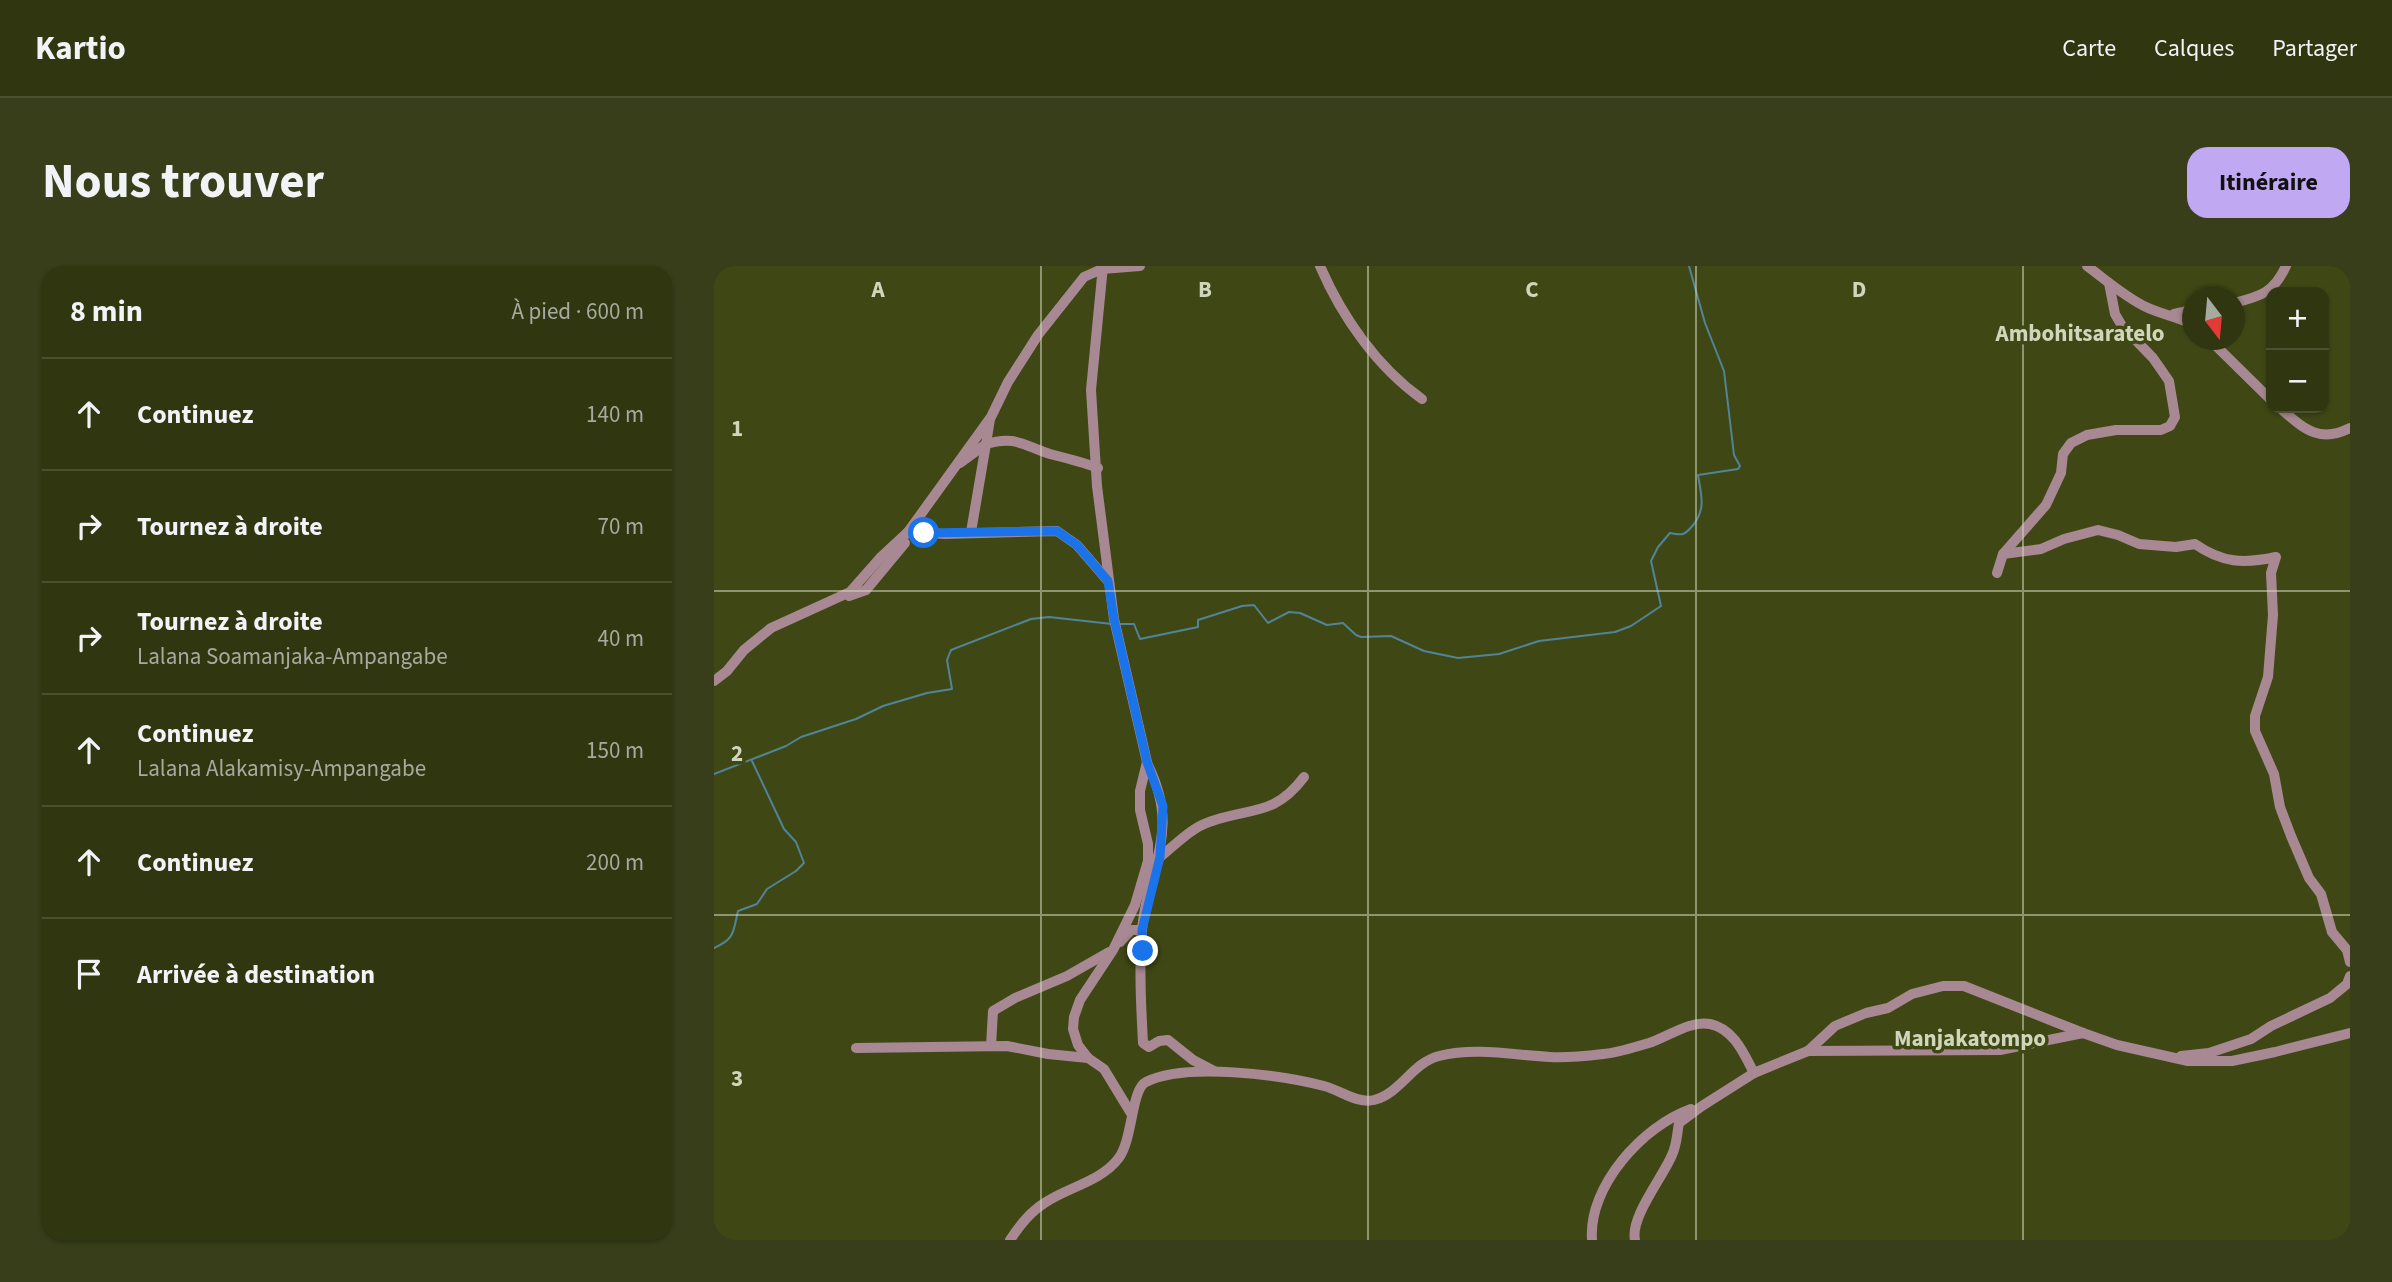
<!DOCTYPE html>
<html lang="fr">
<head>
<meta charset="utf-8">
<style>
	:root { --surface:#2f3610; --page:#373e19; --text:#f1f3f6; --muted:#a7ab9f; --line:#4a5030; --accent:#c0a8f3 }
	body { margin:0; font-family:"Source Sans 3",sans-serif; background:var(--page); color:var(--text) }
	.controls { position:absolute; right:21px; top:21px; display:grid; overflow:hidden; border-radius:14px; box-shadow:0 2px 5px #0004 }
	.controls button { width:63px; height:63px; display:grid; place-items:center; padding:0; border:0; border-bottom:2px solid var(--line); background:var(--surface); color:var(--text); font:35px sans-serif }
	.compass { position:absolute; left:1468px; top:21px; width:63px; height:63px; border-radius:50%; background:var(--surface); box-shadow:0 2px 5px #0004; rotate:164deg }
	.stop { position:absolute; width:21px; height:21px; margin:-16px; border:5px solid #1a73e8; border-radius:50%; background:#fff }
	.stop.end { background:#1a73e8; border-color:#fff; box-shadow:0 2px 7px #0008 }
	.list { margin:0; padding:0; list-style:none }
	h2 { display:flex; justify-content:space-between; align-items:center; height:91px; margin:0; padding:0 28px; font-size:30px }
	h2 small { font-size:23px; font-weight:400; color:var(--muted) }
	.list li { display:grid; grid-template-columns:46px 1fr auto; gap:21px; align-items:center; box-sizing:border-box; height:112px; padding:0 28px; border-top:2px solid var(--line) }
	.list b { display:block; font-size:26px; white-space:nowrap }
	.list p { margin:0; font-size:23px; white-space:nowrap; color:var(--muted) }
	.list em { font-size:23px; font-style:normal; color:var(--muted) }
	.icon { flex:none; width:38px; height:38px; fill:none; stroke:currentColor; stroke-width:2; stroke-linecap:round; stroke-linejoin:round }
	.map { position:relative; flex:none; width:1636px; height:974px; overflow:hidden; border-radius:21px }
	header { display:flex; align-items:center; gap:42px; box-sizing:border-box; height:98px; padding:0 35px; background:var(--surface); border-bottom:2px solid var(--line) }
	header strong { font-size:33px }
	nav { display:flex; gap:38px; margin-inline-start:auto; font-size:24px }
	.intro { display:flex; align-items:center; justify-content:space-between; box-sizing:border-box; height:168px; padding:0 42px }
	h1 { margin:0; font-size:49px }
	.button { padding:18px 32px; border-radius:21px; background:var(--accent); color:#111; font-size:24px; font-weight:700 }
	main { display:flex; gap:42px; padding:0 42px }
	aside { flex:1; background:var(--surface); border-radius:21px; box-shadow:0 2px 5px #0004 }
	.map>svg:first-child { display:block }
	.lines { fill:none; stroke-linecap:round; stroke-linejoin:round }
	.stream { stroke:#518498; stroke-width:2 }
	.minor { stroke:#a88892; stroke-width:10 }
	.route { stroke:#1a73e8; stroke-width:9 }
	.grid { fill:none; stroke:#d0d6bc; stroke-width:2; stroke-opacity:0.55 }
	.labels { text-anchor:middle; stroke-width:7; stroke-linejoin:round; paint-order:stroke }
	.quarter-label { font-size:23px; font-weight:bold; fill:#d0d6bc; stroke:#3f4815 }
	.grid-label { font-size:23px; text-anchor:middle; font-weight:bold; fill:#d0d6bc; stroke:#3f4815; stroke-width:7; stroke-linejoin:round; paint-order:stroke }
</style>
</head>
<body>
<header>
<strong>Kartio</strong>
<nav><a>Carte</a><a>Calques</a><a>Partager</a></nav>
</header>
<div class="intro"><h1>Nous trouver</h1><a class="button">Itinéraire</a></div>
<main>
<aside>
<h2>8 min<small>À pied · 600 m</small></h2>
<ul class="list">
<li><svg class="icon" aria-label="ahead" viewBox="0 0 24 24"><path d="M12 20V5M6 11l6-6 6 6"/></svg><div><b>Continuez</b></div><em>140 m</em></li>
<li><svg class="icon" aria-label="right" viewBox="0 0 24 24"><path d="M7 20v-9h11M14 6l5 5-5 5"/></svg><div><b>Tournez à droite</b></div><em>70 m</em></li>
<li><svg class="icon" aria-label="right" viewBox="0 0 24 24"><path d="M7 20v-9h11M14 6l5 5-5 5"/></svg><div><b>Tournez à droite</b><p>Lalana Soamanjaka-Ampangabe</p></div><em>40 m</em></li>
<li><svg class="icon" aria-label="ahead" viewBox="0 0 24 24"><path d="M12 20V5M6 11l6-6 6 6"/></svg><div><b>Continuez</b><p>Lalana Alakamisy-Ampangabe</p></div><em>150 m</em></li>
<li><svg class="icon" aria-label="ahead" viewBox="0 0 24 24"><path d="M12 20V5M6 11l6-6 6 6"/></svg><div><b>Continuez</b></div><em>200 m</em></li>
<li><svg class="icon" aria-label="arrive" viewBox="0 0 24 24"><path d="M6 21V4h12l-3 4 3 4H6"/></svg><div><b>Arrivée à destination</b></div></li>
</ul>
</aside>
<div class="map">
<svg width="1636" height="974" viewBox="0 0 1636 974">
	<rect width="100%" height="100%" fill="#3f4815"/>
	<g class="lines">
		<g class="stream">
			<path d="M404 358H420L426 373 484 361V354L528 340 540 339 554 357 575 346 586 347 613 359 629 357 642 369 647 371 677 370 710 385 744 392 785 388 825 375 901 366 917 360 947 340 937 295 944 281 956 267C969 270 971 269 980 258 992 242 987 228 984 209L1024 203 1026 200 1020 189 1010 105 991 57 975 0"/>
			<polyline points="0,508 72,480 87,471 142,453 169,440 213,427 238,423 233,394 237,384 317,353 335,351 398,358"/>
			<path d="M0 682C21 673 19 666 24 645L43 638 53 623 82 605 90 597 82 576 70 563 38 495"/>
		</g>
		<g class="minor">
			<polyline points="389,0 377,124 383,220 400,353 433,496 426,525 426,544 434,578 434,595 421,639 399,684 366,734 360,751 359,763 364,779 374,792 390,803 418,849"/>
			<path d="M606 0C628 51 663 101 708 133"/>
			<path d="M1373 0C1392 14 1411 31 1432 41 1447 48 1463 51 1478 58"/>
			<path d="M1520 37C1548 30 1560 26 1572 0"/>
			<polyline points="1460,48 1478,44"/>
			<polyline points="1496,74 1557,134"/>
			<path d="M1566 142C1589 162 1605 178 1636 162"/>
			<polyline points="246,197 272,178 276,153"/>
			<polyline points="194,266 231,268 343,265 363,279 394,315"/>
			<path d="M257 266 272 178C302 169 310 180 336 188 352 192 368 196 384 202"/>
			<path d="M1289 288 1327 283 1350 273 1384 264 1404 269 1425 278 1462 281 1481 278C1508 297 1530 298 1562 291L1557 307 1559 349 1554 411 1541 450V465L1560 508 1566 541 1577 570 1595 612 1607 628 1618 666 1633 684 1636 696"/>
			<polyline points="1283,307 1289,288 1332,239 1347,207 1349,188 1357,177 1373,169 1402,164 1447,164 1456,160 1461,151 1455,115 1439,92 1408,60 1401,48 1395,17"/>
			<polyline points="135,330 152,324 191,277"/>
			<polyline points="0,415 13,405 30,384 57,362 136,326 166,292 194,266 277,151 294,116 324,69 370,11 388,3 426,0"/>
			<path d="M433 497C468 567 434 596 428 664 425 701 427 740 429 777L435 781 445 775 454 774 479 794 500 805"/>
			<path d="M446 591C460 580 477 562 495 556 536 541 560 551 590 511"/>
			<polyline points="406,676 417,664 428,664"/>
			<polyline points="277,780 279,745 301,732 353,710 395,686"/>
			<polyline points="142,782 293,780 334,788 374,792"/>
			<polyline points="1094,785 1121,760 1152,747 1174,742 1198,728 1229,720 1250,720 1369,767"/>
			<polyline points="1467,790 1495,787 1537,773 1557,760 1616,732 1633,718 1636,710"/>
			<path d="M296 974C306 959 316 946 332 936 355 921 387 915 404 893 419 875 417 823 432 816 472 796 567 809 610 820 626 824 643 838 660 834 687 827 698 797 725 790 761 781 800 789 836 791 853 792 872 790 889 788 904 787 921 781 935 777 954 771 976 754 996 758 1020 763 1030 788 1040 807"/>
			<path d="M878 974C874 920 929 860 977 843"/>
			<path d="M921 974C916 951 949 911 958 889 963 879 963 867 965 857L988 840 1040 807 1094 785 1286 784 1369 767 1403 779 1474 795H1518L1561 786 1636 767"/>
		</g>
	</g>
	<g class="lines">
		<polyline class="route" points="210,267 343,265 363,279 394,315 400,353 433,496 449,540 446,591 428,664 429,685"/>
	</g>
	<path class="grid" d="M327 0V974M654 0V974M982 0V974M1309 0V974M0 325H1636M0 649H1636"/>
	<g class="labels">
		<g class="quarter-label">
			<text x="1366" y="75">Ambohitsaratelo</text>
			<text x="1256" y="780">Manjakatompo</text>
		</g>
	</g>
	<g class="grid-label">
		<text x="164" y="31">A</text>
		<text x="491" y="31">B</text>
		<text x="818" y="31">C</text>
		<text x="1145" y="31">D</text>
		<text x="23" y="170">1</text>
		<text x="23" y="495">2</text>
		<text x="23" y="820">3</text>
	</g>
</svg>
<div class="controls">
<button>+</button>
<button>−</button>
</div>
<svg class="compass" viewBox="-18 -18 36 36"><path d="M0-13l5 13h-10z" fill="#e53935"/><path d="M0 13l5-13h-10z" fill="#a7ab9f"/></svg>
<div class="stop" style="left:210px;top:267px"></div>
<div class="stop end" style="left:429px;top:685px"></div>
</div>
</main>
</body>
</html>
